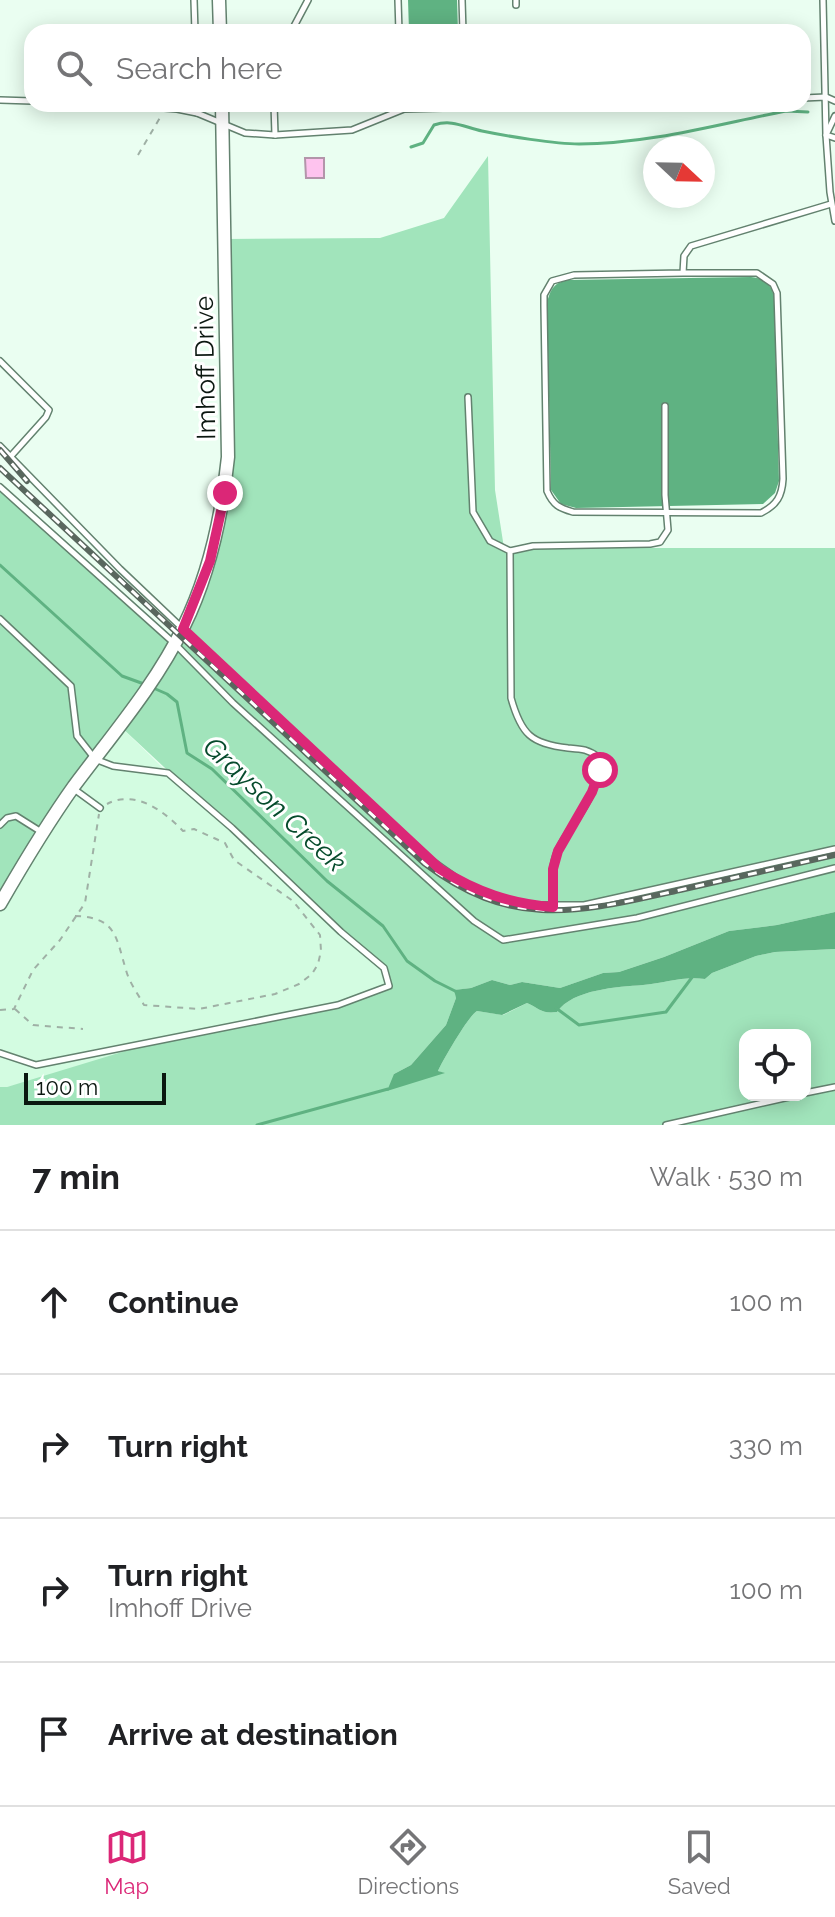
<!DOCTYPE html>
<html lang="en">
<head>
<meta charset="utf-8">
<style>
	:root { --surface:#fff; --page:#f6f6f6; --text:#202124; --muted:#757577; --line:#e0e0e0; --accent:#db2777 }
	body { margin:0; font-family:Raleway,sans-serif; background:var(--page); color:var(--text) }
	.controls { position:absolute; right:24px; bottom:24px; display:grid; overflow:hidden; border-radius:16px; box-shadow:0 4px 20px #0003 }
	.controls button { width:72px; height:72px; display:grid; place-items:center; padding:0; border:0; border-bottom:2px solid var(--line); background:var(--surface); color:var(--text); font:40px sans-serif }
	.compass { position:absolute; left:643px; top:136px; width:72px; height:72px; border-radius:50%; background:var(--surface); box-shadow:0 4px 20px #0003; rotate:112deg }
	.scale { position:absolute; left:24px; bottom:20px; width:142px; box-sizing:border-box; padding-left:8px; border:4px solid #0b1710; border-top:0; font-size:22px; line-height:28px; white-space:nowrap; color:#0b1710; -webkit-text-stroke:6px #fff; paint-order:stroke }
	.stop { position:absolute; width:24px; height:24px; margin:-18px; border:6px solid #db2777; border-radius:50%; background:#fff }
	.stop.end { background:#db2777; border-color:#fff; box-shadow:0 2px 8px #0008 }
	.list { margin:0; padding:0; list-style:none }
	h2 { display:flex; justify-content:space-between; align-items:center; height:104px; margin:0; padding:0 32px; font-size:34px }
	h2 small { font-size:26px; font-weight:400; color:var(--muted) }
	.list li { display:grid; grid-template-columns:52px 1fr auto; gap:24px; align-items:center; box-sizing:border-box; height:144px; padding:0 32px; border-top:2px solid var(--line) }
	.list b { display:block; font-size:30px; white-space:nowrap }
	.list p { margin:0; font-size:26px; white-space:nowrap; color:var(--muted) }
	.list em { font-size:26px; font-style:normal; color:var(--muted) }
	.icon { flex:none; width:44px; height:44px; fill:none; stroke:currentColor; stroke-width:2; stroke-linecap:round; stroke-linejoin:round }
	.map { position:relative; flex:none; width:835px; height:1125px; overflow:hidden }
	.search { position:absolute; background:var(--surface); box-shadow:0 4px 20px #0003; left:24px; right:24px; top:24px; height:88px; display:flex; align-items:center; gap:20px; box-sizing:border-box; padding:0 28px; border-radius:24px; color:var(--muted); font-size:30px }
	.sheet { height:680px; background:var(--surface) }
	nav { display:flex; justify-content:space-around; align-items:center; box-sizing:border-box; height:112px; border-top:2px solid var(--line); background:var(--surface); font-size:22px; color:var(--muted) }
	nav a { display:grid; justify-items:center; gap:4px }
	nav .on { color:var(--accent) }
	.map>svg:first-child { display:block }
	.built { fill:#d3fce1 }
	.green { fill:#a1e4bb; fill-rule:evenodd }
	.water { fill:#5fb282 }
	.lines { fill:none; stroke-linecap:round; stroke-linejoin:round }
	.stream { stroke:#5fb282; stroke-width:3 }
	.building { fill:#fec3ee; stroke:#b395aa; stroke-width:2 }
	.service-casing { stroke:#63826f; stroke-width:8 }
	.tertiary-casing { stroke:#63826f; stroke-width:15 }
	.path { stroke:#9fb0a5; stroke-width:2; stroke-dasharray:6 6; stroke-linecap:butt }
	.service { stroke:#fff; stroke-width:5 }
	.tertiary { stroke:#fff; stroke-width:12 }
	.rail-casing { stroke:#59675e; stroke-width:6 }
	.rail { stroke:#fff; stroke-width:3; stroke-dasharray:9; stroke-linecap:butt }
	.route { stroke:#db2777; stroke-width:10 }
	.labels { text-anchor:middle; stroke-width:6; stroke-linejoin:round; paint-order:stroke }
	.street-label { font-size:26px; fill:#0b1710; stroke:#fff }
	.water-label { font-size:28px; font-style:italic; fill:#064b2c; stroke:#fff }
</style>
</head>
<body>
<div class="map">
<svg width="835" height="1125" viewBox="0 0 835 1125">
	<rect width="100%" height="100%" fill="#eafef1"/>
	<polygon class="built" points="120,726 168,773 384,968 389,986 338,1005 7,1087 0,1087 0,904"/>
	<path class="green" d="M488 156 495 490 504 548H835V912L777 925 729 931 664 957 619 972 603 973 560 988 522 982 510 985 492 980 471 988 455 990 456 998 446 1025 411 1065 394 1074 443 1073 438 1071C443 1060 469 1015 477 1011L503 1015 527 1003C540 1009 542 1014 557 1012 573 989 618 987 643 985 665 983 683 976 705 979L712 973 756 956 775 952 835 949V1125H0V1087H7L145 1045 338 1005 389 986 384 968 341 932 120 726 0 904V486L174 644 183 629 225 493V239L380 238 444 218ZM745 1035H805V1095H745Z"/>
	<g class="water">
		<polygon points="408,0 457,0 458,32 409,32"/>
		<path d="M751 277C764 278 772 285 774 297L779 481 775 493 763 504 576 508 561 504 551 490 547 302C551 288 554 283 568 280Z"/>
		<path d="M835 912V949L775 952 756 956 712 973 705 979C683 976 665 983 643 985 618 987 573 989 557 1012 542 1014 540 1009 527 1003L502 1015 477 1011C469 1015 443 1060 438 1071L445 1073 387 1091 394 1074 411 1065 446 1025 456 998 454 990 471 988 492 980 510 985 522 982 560 988 603 973 619 972 664 957 729 931 777 925Z"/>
	</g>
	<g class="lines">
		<g class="stream">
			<path d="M411 147 423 143 434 125C452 119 464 127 482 131 506 136 555 144 579 144 649 144 719 124 786 111L808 112"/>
			<polyline points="0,565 122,676 144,684"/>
			<polyline points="151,687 167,694 177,702 187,753 212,769 327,881 383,926 407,961 435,981 455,991"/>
			<polyline points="556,1008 579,1025 666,1012 693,976"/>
			<polyline points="257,1125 388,1089"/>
		</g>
	</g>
	<polygon class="building" points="305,158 324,158 324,178 306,178"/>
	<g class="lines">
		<defs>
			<g id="service">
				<polyline points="194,0 195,32"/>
				<polyline points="398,0 399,32"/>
				<polyline points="462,0 463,32"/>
				<polyline points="823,0 826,135 830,192 835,221"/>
				<polyline points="516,5 516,0"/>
				<polyline points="291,32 308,0"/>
				<polyline points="803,98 826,97 835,101"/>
				<polyline points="0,100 32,101"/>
				<polyline points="112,104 177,109 197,113 197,104"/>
				<polyline points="274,104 275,135"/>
				<polyline points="197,113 245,133 275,135 352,130 404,109 596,104"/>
				<polyline points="835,116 826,135 835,138"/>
				<path d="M683 273H757L773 284 777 293 783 479C782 496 777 505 761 513L573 512C559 508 553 505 547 491L544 306V295L552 281 574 275 683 273 684 256 691 246 831 204"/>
				<polyline points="0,361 49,410 46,417 11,456"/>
				<path d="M468 397 473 512 490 541 510 551 511 698C521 734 531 744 568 748 581 749 588 749 598 757 602 793 573 820 558 850 550 867 552 888 553 907"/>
				<polyline points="0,446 120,569 302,742 421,853 462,882 483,893 529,905 584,905 835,849"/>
				<polyline points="0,487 175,644 233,703 474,921 503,940 637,918 835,868"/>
				<polyline points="510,551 533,546 650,544 660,542 668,530 665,495 665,406"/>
				<polyline points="0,619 71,686 77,736 95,759 113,766 168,773 232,828 341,932 384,968 389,986 338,1005 36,1065 0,1053"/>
				<polyline points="74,789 100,808"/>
				<polyline points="0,825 7,818 16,816 43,833"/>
				<polyline points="805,1093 835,1087"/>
				<polyline points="666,1125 798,1095"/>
			</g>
			<g id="tertiary">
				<polyline points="219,0 220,32"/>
				<path d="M0 904C23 864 47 824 74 786 112 735 156 684 184 626 210 573 222 516 228 457L222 104"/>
			</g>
		</defs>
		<use href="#service" class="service-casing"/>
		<use href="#tertiary" class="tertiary-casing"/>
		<g class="path">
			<polyline points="138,155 161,116"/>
			<path d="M75 916C117 917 116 938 126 970 129 982 138 994 144 1005L199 1009 275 994 299 984 312 974 318 964 321 951 320 935 293 901 234 860 225 843 194 829 183 831C164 811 135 789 107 804"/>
			<polyline points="15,1009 33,1025 83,1029"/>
			<polyline points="0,1010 14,1009 33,970 60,940 85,903 99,814"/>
		</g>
		<use href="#service" class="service"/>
		<use href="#tertiary" class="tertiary"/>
		<defs>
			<g id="rail">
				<polyline points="0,450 27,481"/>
				<path d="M0 468 424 863C514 931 579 912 680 890 732 878 783 867 835 855"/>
			</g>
		</defs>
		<use href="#rail" class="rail-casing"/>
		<use href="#rail" class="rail"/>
	</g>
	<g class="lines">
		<path class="route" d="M225 493 210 561 183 629 440 869C476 892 511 904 553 907V869L558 851 592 792 600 770"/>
	</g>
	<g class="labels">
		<g class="street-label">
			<text transform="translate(205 368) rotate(-91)" y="9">Imhoff Drive</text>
		</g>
		<g class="water-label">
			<text transform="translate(275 804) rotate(43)" y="10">Grayson Creek</text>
		</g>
	</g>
</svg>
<div class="controls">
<button><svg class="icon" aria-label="locate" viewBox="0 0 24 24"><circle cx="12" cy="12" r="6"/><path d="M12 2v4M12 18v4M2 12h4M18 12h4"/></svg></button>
</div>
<svg class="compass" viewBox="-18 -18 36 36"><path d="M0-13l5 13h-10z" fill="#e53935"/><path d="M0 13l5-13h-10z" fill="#757577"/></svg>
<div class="scale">100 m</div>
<div class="stop" style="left:600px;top:770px"></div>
<div class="stop end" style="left:225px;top:493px"></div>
<div class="search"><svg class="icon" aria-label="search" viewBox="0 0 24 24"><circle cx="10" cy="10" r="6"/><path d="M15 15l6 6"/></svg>Search here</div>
</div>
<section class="sheet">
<h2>7 min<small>Walk · 530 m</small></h2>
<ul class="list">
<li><svg class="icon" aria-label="ahead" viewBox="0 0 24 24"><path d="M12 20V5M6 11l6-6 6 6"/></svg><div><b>Continue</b></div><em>100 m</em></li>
<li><svg class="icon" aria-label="right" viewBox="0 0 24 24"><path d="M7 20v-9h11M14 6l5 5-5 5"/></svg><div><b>Turn right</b></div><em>330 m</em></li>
<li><svg class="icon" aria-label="right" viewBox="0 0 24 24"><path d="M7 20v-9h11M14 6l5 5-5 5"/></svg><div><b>Turn right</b><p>Imhoff Drive</p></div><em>100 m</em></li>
<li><svg class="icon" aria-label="arrive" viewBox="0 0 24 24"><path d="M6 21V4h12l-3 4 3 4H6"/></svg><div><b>Arrive at destination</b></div></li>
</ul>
</section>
<nav>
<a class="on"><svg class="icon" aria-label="map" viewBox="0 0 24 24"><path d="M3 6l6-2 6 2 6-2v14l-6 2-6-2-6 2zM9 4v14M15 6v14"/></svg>Map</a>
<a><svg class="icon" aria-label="directions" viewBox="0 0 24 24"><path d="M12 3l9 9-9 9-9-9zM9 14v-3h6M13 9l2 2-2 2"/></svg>Directions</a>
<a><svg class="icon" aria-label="saved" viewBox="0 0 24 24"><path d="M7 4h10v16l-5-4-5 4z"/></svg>Saved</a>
</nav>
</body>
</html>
